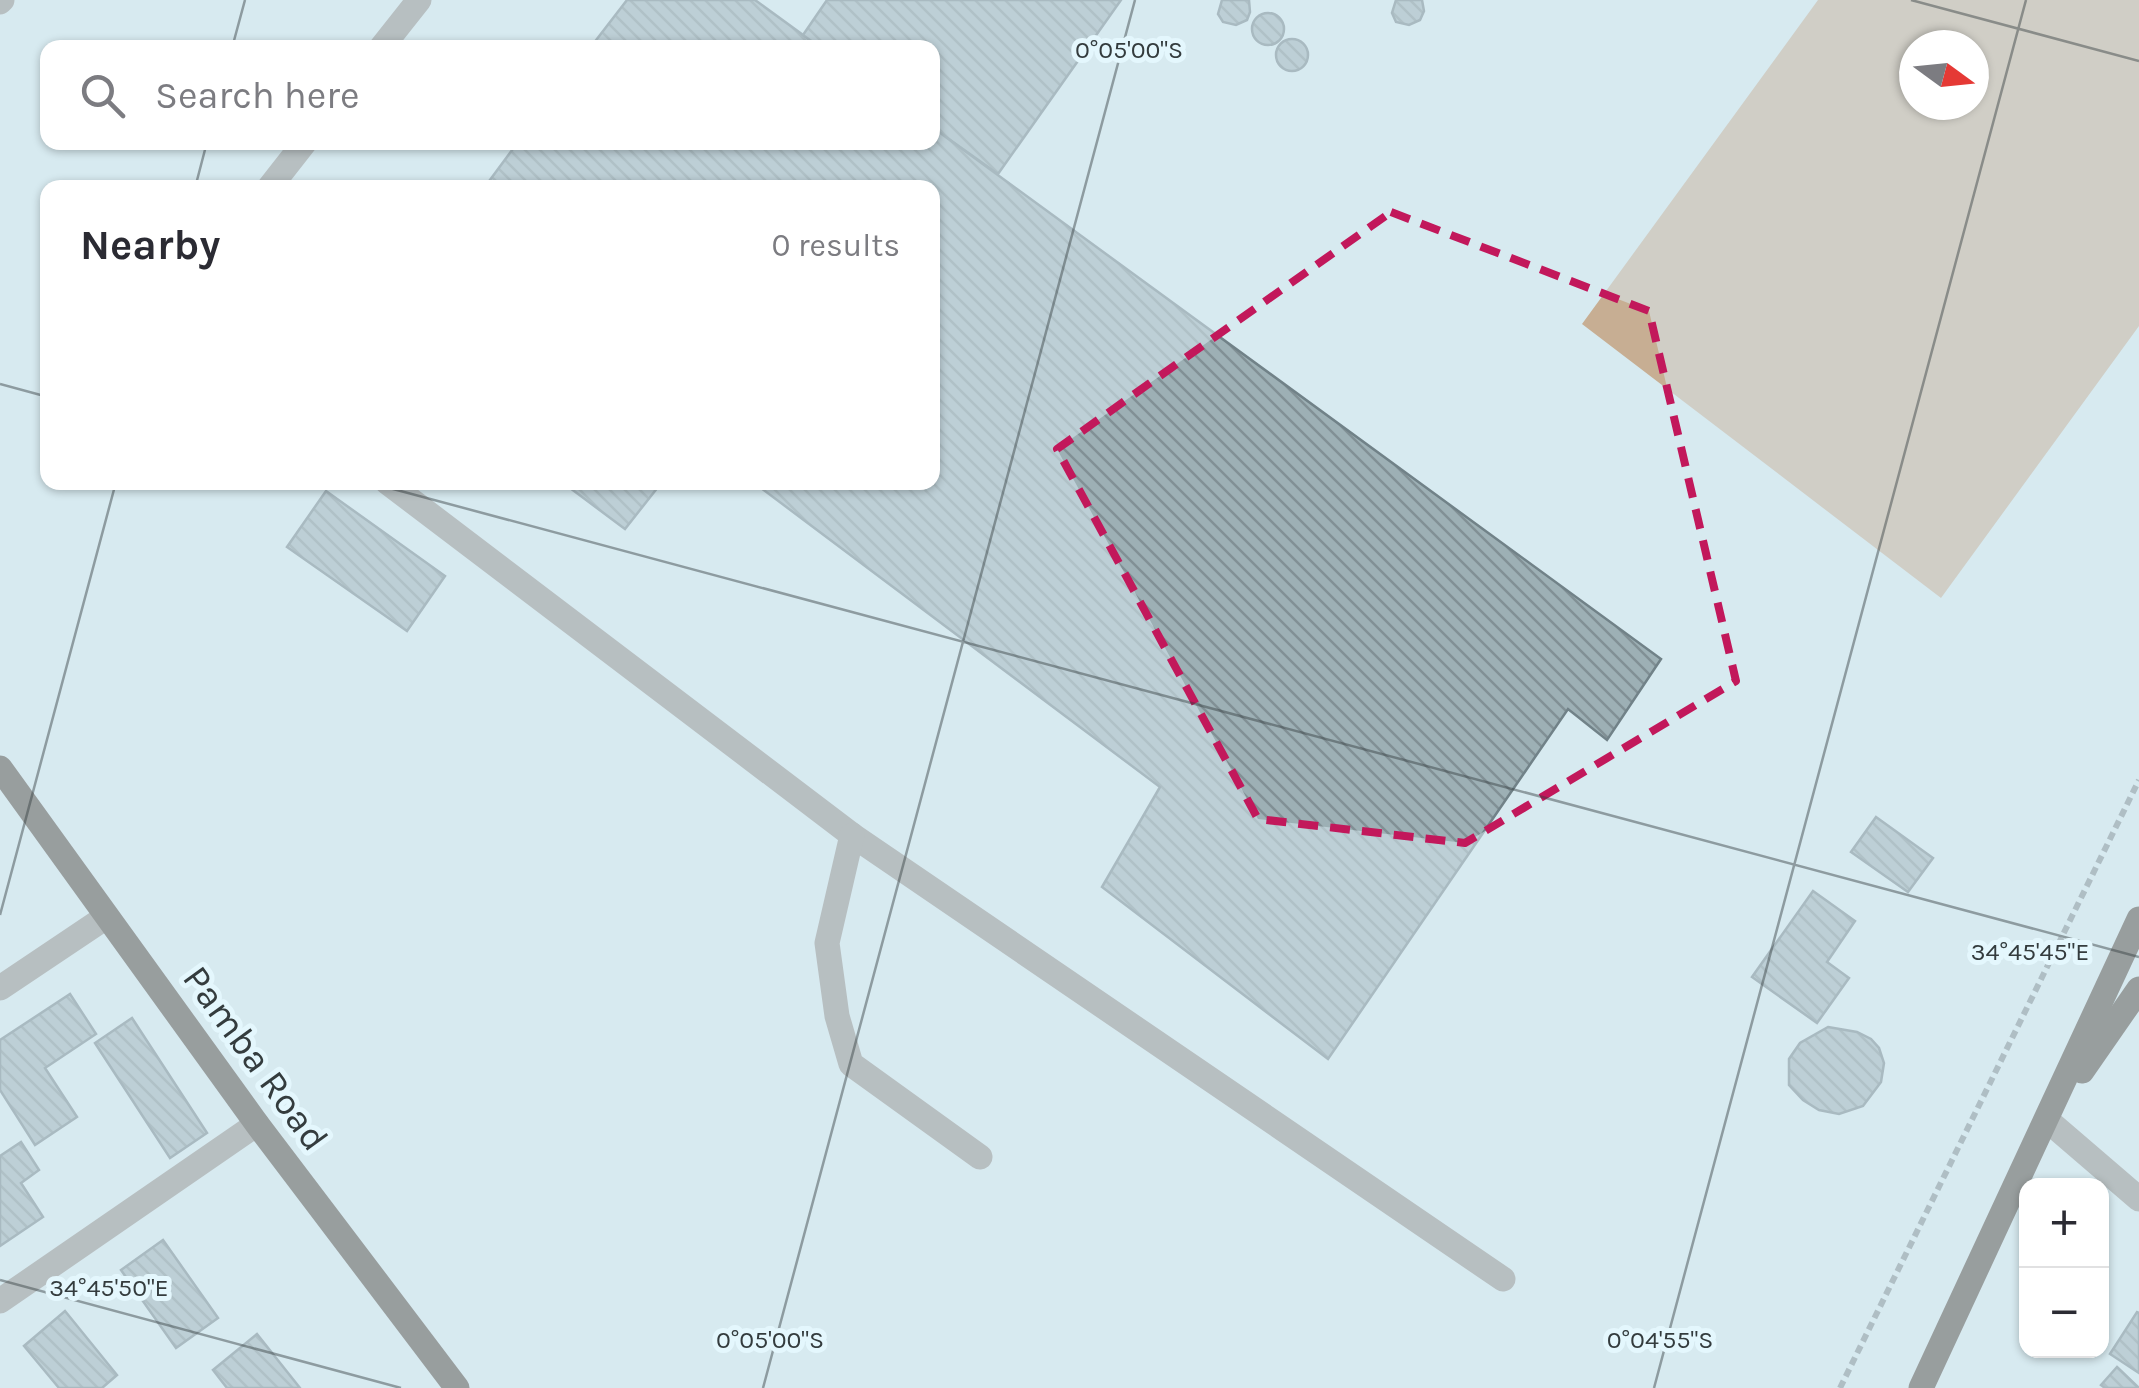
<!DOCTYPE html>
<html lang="en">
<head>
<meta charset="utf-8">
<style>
	:root { --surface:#fff; --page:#f2f2f3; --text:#2b2b33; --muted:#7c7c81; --line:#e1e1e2 }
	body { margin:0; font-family:Karla,sans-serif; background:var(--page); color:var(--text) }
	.controls { position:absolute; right:30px; bottom:30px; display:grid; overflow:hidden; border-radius:20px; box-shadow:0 2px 8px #0004 }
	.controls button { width:90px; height:90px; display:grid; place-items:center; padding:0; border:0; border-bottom:2px solid var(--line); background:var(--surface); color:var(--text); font:50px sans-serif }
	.compass { position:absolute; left:1899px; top:30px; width:90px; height:90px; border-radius:50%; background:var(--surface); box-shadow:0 2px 8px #0004; rotate:105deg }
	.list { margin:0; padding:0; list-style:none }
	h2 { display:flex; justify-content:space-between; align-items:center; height:130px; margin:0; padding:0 40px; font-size:42px }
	h2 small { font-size:32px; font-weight:400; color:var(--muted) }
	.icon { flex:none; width:55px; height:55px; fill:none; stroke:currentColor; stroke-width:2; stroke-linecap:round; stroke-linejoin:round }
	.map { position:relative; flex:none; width:2139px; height:1388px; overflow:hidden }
	.search { position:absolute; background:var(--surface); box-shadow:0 2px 8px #0004; left:40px; top:40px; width:900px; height:110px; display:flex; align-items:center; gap:25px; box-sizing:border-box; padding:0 35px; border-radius:20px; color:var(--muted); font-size:38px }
	.panel { position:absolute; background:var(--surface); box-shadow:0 2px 8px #0004; left:40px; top:180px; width:900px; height:310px; border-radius:20px }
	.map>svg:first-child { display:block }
	.grass { fill:#c7ae93; fill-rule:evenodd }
	.building { fill:url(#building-back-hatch); stroke:#718288; stroke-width:2.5 }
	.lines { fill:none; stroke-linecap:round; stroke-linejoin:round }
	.path { stroke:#7e8b8f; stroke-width:6; stroke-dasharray:8 5; stroke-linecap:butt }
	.minor { stroke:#918c87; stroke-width:25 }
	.major { stroke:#4d443b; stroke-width:25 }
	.marked { fill:none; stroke:#c2185b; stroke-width:8; stroke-dasharray:20 12; stroke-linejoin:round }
	.ticks { fill:none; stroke:#343c3e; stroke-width:2.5; stroke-opacity:0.45 }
	.labels { text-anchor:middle; stroke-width:10; stroke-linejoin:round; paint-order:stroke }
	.street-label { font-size:38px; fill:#343c3e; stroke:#e4f7fd }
	.ticks-label { font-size:25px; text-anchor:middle; fill:#343c3e; stroke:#e4f7fd; stroke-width:10; stroke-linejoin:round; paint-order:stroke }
</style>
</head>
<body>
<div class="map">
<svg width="2139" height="1388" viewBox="0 0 2139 1388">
	<defs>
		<pattern id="building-back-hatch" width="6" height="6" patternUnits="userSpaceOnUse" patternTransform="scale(2.5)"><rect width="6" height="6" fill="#9db0b5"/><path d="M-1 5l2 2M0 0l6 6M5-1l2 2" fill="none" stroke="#819095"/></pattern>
	</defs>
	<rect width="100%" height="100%" fill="#d7eaf0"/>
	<path class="grass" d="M1818 0H2139V326L1941 598 1582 324ZM1914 45H1974V105H1914Z"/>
	<g class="building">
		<polygon points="627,0 755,0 821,48 590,48"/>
		<polygon points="827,0 1121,0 998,174 932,127 932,48 821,48 803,35"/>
		<polygon points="1249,0 1250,12 1247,20 1236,25 1223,22 1218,14 1222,0"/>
		<polygon points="1422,0 1424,11 1420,20 1409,25 1396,22 1392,13 1396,0"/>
		<circle cx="1268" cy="29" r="16"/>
		<circle cx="1292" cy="55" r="16"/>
		<polygon points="932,127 1661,659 1607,740 1568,709 1328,1059 1102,887 1160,787 753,482 932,482 932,188 484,188 518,142 932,142"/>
		<polygon points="562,482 662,482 625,529"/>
		<polygon points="326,491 445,576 407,631 287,547"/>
		<polygon points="1876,817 1933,858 1908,892 1851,852"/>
		<polygon points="1813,891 1855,921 1827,962 1849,978 1817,1023 1752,977"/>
		<polygon points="70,994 96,1034 45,1068 77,1117 35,1145 0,1090 0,1040"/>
		<polygon points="132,1018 207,1133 170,1158 95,1043"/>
		<polygon points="1828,1027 1857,1032 1871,1039 1879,1048 1884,1063 1881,1082 1863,1106 1839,1114 1819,1110 1803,1100 1789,1085 1789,1059 1800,1043"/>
		<polygon points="21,1142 39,1170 21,1183 43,1217 0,1246 0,1156"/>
		<polygon points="163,1240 218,1318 176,1348 121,1270"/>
		<polygon points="65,1311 117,1375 102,1388 59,1388 24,1346"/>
		<polygon points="2137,1312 2139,1313 2139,1373 2110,1354"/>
		<polygon points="257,1334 300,1388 227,1388 213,1370"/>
		<polygon points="2117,1367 2139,1388 2105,1388 2101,1385"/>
	</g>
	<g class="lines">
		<polyline class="path" points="1840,1388 2139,780"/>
		<g class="minor">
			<polyline points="0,2 2,0"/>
			<polyline points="381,48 419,0"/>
			<polyline points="269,188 305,142"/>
			<polyline points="387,482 852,835 1503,1279"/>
			<polyline points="852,835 827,943 837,1016 851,1064 980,1157"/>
			<polyline points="0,988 106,917"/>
			<polyline points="2047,1120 2139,1199"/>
			<polyline points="0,1301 257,1124"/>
		</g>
		<g class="major">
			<polyline points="0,768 257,1124 457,1388"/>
			<polyline points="2082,1071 2139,989"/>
			<polyline points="1921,1388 2139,919"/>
		</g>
	</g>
	<path d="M0 0H2139V1388H0ZM1391 212 1649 311 1736 681 1465 843 1258 819 1057 449Z" fill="#d7eaf0" fill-opacity=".55" fill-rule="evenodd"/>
	<path class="marked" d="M1391 212 1649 311 1736 681 1465 843 1258 819 1057 449Z"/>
	<path class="ticks" d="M1911 0 2139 61M232 48 245 0M195 188 207 142M0 384 48 397M367 482 2139 957M0 915 116 482M0 1280 401 1388M763 1388 1135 0M1654 1388 2026 0"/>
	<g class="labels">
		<g class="street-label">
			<text transform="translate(256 1058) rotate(54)" y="13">Pamba Road</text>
		</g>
	</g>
	<g class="ticks-label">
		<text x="1129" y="58">0°05'00"S</text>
		<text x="2030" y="960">34°45'45"E</text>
		<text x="109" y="1296">34°45'50"E</text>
		<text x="770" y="1348">0°05'00"S</text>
		<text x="1660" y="1348">0°04'55"S</text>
	</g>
</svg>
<div class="controls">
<button>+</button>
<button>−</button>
</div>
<svg class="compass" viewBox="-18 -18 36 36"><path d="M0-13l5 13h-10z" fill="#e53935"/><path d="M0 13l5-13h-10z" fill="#7c7c81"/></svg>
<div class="search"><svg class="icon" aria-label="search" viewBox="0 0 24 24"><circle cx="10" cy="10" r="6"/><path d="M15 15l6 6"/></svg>Search here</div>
<section class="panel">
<h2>Nearby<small>0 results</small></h2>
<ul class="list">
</ul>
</section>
</div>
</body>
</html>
